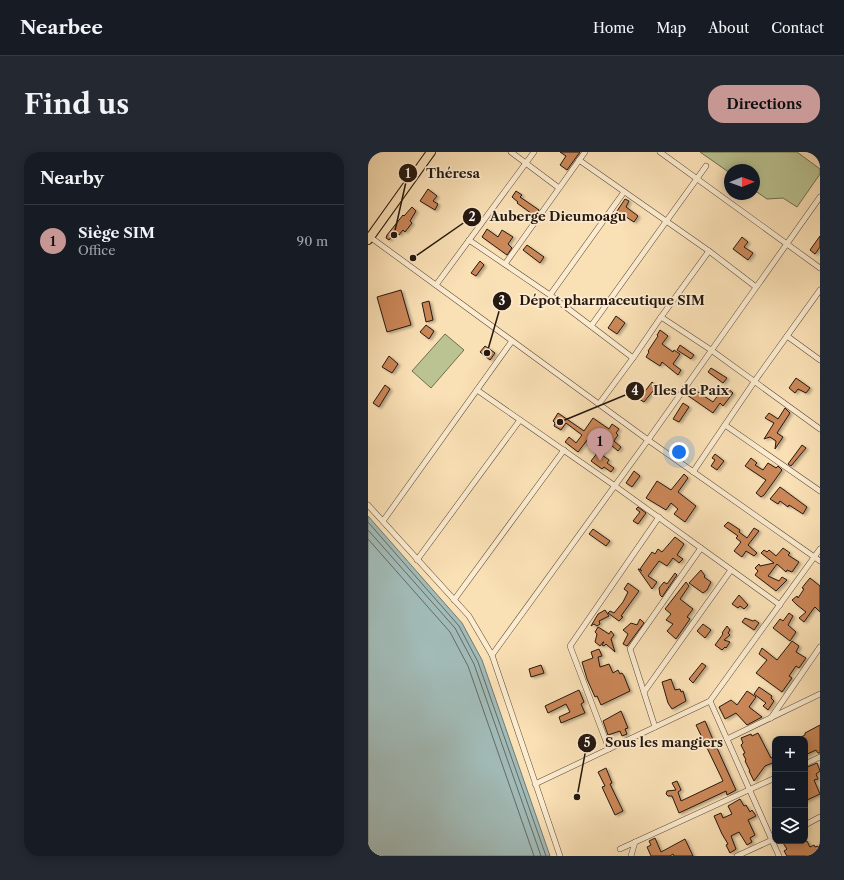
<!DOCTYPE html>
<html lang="en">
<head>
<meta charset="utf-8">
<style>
	:root { --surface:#171b24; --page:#242831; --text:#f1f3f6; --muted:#9ea1a6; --line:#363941; --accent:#c59692 }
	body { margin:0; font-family:"Libre Caslon Text",serif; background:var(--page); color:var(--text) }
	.controls { position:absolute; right:12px; bottom:12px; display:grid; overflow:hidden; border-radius:8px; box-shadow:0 2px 10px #0003 }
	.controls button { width:36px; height:36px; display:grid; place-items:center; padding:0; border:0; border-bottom:1px solid var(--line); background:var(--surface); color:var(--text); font:20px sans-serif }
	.compass { position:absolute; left:356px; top:12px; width:36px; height:36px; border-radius:50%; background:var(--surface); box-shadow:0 2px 10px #0003; rotate:89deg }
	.you { position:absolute; left:311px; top:300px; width:14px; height:14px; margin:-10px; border:3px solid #fff; border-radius:50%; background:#1a73e8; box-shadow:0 0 0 6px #1a73e833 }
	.badge { display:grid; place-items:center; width:26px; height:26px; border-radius:50%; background:var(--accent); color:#111; font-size:13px; font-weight:700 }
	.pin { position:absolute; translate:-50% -33px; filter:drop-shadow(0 1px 2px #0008) }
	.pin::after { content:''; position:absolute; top:21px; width:14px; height:12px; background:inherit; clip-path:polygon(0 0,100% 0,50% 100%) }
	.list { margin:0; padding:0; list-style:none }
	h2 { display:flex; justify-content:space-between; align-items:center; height:52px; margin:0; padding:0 16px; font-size:17px }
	h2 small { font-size:13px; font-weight:400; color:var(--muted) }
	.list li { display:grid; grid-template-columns:26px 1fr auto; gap:12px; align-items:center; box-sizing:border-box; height:72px; padding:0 16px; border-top:1px solid var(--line) }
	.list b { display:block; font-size:15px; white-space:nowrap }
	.list p { margin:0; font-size:13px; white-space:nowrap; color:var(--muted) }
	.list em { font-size:13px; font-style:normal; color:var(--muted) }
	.icon { flex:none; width:22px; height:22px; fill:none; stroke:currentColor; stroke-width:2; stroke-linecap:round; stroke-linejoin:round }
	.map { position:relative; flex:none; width:452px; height:704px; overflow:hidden; border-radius:16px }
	header { display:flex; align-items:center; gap:24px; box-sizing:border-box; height:56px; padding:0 20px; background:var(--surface); border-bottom:1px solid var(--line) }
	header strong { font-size:19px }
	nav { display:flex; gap:22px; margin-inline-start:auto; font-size:14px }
	.intro { display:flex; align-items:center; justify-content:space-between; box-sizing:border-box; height:96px; padding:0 24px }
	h1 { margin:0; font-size:28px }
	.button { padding:10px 18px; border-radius:16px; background:var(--accent); color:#111; font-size:14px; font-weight:700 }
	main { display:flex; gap:24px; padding:0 24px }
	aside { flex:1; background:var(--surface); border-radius:16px; box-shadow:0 2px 10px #0003 }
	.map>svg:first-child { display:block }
	.green { fill:#bac391; stroke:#706e50 }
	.water { fill:#a2bbb7; stroke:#707a74 }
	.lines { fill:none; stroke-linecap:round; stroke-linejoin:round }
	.shore { stroke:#646a64; stroke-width:1 }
	.building { fill:#cb8759; stroke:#251810; filter:url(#shadow) }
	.minor-casing { stroke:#5a4a39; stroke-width:6 }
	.trunk-casing { stroke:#251810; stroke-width:10 }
	.minor { stroke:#fcebcf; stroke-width:5 }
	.trunk { stroke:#fae0b5; stroke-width:8 }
	.leader { fill:none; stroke:#251810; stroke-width:1.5 }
	.callout-dot { fill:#251810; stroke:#fcebcf; stroke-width:1.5 }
	.mark-label { font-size:12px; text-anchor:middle; font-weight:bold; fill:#fff }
	.callout-label { font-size:13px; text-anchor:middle; font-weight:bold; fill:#251810; stroke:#fcebcf; stroke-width:3.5; stroke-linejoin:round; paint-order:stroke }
</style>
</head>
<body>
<header>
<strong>Nearbee</strong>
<nav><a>Home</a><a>Map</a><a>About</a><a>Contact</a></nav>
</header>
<div class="intro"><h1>Find us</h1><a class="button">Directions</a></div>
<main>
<aside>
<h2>Nearby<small></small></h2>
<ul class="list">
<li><span class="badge">1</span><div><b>Siège SIM</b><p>Office</p></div><em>90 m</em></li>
</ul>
</aside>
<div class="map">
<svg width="452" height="704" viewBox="0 0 452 704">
	<defs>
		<filter id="shadow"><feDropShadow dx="2.5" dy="1.5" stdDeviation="1" flood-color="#0004"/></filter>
	</defs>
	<rect width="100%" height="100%" fill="#fae0b5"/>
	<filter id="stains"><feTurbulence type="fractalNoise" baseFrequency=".005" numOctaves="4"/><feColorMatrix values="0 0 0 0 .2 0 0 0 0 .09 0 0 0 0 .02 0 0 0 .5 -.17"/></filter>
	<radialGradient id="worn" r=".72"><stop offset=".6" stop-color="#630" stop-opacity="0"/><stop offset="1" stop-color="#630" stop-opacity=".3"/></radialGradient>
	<g class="green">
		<polygon points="332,0 429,0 452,17 452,22 429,55 415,46 399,47 386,38 386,18 362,18 362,21"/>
		<polygon points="77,182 96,198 63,236 44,219"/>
	</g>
	<polygon class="water" points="0,364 94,471 114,508 182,704 0,704"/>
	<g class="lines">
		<g class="shore">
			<polyline points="0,370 91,474 110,510 178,704"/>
			<polyline points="0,378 87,476 106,512 173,704"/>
			<polyline points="0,387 82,480 100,514 166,704"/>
		</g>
	</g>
	<g class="building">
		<polygon points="192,0 212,0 199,18 192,13 198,4"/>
		<polygon points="60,37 69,44 65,49 70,52 67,58 52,49"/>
		<polygon points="148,39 154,43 152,45 171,58 167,64 149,51 150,50 144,45"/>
		<polygon points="257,47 261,49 258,55 270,64 266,70 249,59"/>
		<polygon points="44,55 48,59 42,69 44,71 37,80 35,78 31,83 28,80 21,88 18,86 19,83 35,63 36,64"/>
		<polygon points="119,77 130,85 134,78 145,85 140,92 144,96 139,103 114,85"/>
		<polygon points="452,84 452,95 447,102 442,98"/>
		<polygon points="374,85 380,90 376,95 385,101 380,108 365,97"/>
		<polygon points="159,93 176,105 172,111 155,98"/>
		<polygon points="112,109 116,113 108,124 103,121"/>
		<polygon points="33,138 43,173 19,180 9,145"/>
		<polygon points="61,149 65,168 58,170 54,151"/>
		<polygon points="248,164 257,171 249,182 240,176"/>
		<polygon points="58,173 66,179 61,187 52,180"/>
		<polygon points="292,178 300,184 294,192 305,200 306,198 312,202 305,212 313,218 310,223 294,210 292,214 278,205 281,200 280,199 290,184 289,183"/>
		<polygon points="312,193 326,203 323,207 309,198"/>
		<polygon points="117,194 127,201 122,208 112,200"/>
		<polygon points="21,204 30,212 24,221 14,215"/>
		<polygon points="343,216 359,226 355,231 340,220"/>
		<polygon points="428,226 442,236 438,241 430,237 427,241 421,236"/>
		<polygon points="284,230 289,234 276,250 271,247"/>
		<polygon points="17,233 22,237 11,255 5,251"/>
		<polygon points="357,234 365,241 355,254 352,251 345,261 319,243 324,236 345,250"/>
		<polygon points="315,251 321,255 311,270 305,267"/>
		<polygon points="417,256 422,261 409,281 415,285 407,297 408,289 402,285 396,287 406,271 397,266 401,261 410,267"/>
		<polygon points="190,261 216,279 225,266 241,277 244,272 251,277 248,281 250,283 246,289 253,295 250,299 238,289 232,299 227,296 231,289 223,283 210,300 197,290 201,285 208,291 214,283 198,271 193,278 186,274 187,271 185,269"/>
		<polygon points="434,293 438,296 423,314 420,312"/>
		<polygon points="230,300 241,308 239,311 246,316 243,320 236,315 234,317 223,309"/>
		<polygon points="347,302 356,309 349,318 343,314 347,308 344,306"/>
		<polygon points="383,306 389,311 387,313 395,318 400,311 408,316 410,314 414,318 396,343 393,345 388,341 398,328 377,314"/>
		<polygon points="266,319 272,324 264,335 258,331"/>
		<polygon points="316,322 320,326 310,340 328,354 317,370 306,362 310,357 303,351 298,358 278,346 289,329 303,338"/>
		<polygon points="412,335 439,355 435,362 421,353 420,355 412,349 410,352 402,347"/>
		<polygon points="270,355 278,361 270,372 265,369 272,360 268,357"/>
		<polygon points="360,370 372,378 371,380 379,386 386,376 391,379 380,393 389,401 386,404 378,399 374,405 366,399 373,390 368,386 370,384 356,374"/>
		<polygon points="225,377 242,389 238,394 221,382"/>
		<polygon points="307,385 316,392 309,403 315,407 311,411 305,406 299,414 291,409 280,424 289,430 284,437 270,417 271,417 274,419 272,417 284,400 287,402 290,397 294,400"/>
		<polygon points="415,396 422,401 420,403 431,410 424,420 419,418 418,420 409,412 400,424 411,429 414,425 419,428 408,439 387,423 390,419 387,416 391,412 392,414 406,411 393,401 396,398 399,400 401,398 408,404"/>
		<polygon points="333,418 337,424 336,425 343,430 339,438 335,441 321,431"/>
		<polygon points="307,421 309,423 294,445 292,443 291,436 296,430 299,432"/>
		<polygon points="442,426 452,434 452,460 447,455 446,456 436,470 431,466 438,460 429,453 424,448 429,444 430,446 436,437 434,436 437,432"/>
		<polygon points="318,430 321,434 312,447 325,457 319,465 322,467 308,487 299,479 305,472 298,468 303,462 297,457"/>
		<polygon points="260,431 271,439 253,464 255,465 251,469 240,461 242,459 246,461 255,450 260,440 256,437"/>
		<polygon points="371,443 380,453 376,457 372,454 370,456 364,452"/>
		<polygon points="237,458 241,464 231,469 232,472 229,474 226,472 223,474 230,462"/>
		<polygon points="421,461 425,464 420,473 428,480 422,489 405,476 412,467 415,469"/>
		<polygon points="377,466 385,469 387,468 391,471 386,478 374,470"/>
		<polygon points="272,467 276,471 259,494 255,492 260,482 255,478 263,471 269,473"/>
		<polygon points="335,472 343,478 337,486 329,479"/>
		<polygon points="359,474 362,478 360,481 362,483 356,488 362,490 358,496 357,495 354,498 347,493 355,482 354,481"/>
		<polygon points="230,475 241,482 243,479 246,483 243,487 247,500 238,492 236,494 234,493 236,490 235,490 232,494 227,490 229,482 227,480"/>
		<polygon points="424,489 431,494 428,500 438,506 431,516 428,514 421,524 424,526 414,540 388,521 399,508 391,502 394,496 409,508"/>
		<polygon points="231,497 234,504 230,505 232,515 241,512 245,521 250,518 252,522 254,521 256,524 262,539 233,553 229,544 227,545 219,527 214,510 225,506 223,500"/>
		<polygon points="334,511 338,514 325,531 321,527"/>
		<polygon points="173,513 176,521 163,525 161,517"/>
		<polygon points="303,527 307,538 312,537 313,540 315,539 318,549 304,557 300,551 294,530"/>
		<polygon points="391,535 404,544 403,546 406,549 400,558 395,554 398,551 386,542"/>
		<polygon points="211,538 216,550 213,552 217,561 193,571 191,565 202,560 198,552 180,561 177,554"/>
		<polygon points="379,539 388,545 381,555 394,565 379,573 368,561 357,567 351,555 363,548 369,553"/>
		<polygon points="253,559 260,576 257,577 259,582 254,584 252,579 240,583 235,569"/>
		<polygon points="337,569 346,590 344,591 346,597 349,596 368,638 359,643 358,639 311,661 304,644 300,644 298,642 299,639 308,638 304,631 309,629 313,638 310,640 313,649 355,629 328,573"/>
		<polygon points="452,573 452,601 450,601 448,598 437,603 437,587 429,587 437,583 437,581"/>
		<polygon points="390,581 403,606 407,604 407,610 397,614 386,629 381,619 382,619 377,609 378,608 375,602 377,601 373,593 375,591 373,586 383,582 384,584"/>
		<polygon points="449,611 452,619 448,622 450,627 446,628 452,642 437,649 437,616"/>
		<polygon points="238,616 244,631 242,632 255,659 247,663 234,635 237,634 230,620"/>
		<polygon points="372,647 376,654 378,653 382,660 384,658 388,664 380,668 387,683 382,686 384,690 379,693 371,680 363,684 368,697 362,701 358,693 360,692 354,682 346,664 353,661 355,666 364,662 360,654"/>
		<polygon points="287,686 293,700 317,687 325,704 306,704 305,702 302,704 283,704 279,695 283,693 281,689"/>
		<polygon points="419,689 439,689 442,695 446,693 447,695 450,694 452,699 452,704 419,704 416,699 419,697 415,691"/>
	</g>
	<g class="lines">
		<defs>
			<g id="minor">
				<polyline points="143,0 191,36"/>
				<polyline points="292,0 452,116"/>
				<polyline points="211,8 341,99 388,135"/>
				<polyline points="2,85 280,288 452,409"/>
				<polyline points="101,88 182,143 265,206"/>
				<polyline points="137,112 217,0"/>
				<polyline points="68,133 166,0"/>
				<polyline points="182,143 256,40"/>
				<polyline points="293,165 343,198 452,277"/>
				<polyline points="223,174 338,14"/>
				<polyline points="419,184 452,208"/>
				<polyline points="109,238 247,334 412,453"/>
				<polyline points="231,252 265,206 293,165 341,99"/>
				<polyline points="357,273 452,339"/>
				<polyline points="325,320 386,230 452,138"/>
				<polyline points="0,353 101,464 124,503 192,704"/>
				<polyline points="15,369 144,189"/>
				<polyline points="49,408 152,268"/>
				<polyline points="86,448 196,298"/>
				<polyline points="124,503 280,288 452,45"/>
				<polyline points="276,540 363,418"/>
				<polyline points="342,549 411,704"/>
				<polyline points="403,566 452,495"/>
				<polyline points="287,575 262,497 333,396"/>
				<polyline points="359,587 452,542"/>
				<polyline points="241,597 202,494 291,365"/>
				<polyline points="437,612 452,605"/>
				<polyline points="167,632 342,549 452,397"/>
				<polyline points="437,673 452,665"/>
				<polyline points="252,697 407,626"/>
				<polyline points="263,704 267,690"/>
				<polyline points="369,704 406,687"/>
			</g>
			<polyline id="trunk" points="0,88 63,0"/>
		</defs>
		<use href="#minor" class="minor-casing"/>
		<use href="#trunk" class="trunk-casing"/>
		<use href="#minor" class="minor"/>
		<use href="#trunk" class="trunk"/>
	</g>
	<path class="leader" d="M26 83L40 21M45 106L104 65M119 201L134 149M192 270L267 239M209 645L219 591"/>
	<g class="callout-dot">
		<circle cx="26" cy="83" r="4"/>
		<circle cx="45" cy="106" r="4"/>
		<circle cx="119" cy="201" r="4"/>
		<circle cx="192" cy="270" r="4"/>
		<circle cx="209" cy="645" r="4"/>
		<circle cx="40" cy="21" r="10"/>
		<circle cx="104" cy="65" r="10"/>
		<circle cx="134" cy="149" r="10"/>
		<circle cx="267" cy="239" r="10"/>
		<circle cx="219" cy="591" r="10"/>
	</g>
	<g class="mark-label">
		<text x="40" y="26">1</text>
		<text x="104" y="69">2</text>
		<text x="134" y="153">3</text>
		<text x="267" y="243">4</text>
		<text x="219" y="595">5</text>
	</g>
	<g class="callout-label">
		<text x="85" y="26">Théresa</text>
		<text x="190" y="69">Auberge Dieumoagu</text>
		<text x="244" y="153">Dépot pharmaceutique SIM</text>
		<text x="323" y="243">Iles de Paix</text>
		<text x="296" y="595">Sous les mangiers</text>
	</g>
	<rect width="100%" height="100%" filter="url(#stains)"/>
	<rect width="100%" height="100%" fill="url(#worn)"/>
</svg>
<div class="controls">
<button>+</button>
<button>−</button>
<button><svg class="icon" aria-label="layers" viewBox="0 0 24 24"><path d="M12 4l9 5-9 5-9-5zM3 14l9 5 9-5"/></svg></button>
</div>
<svg class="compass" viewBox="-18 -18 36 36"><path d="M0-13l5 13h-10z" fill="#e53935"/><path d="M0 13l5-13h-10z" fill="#9ea1a6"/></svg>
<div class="you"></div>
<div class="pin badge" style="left:232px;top:309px">1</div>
</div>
</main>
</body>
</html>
